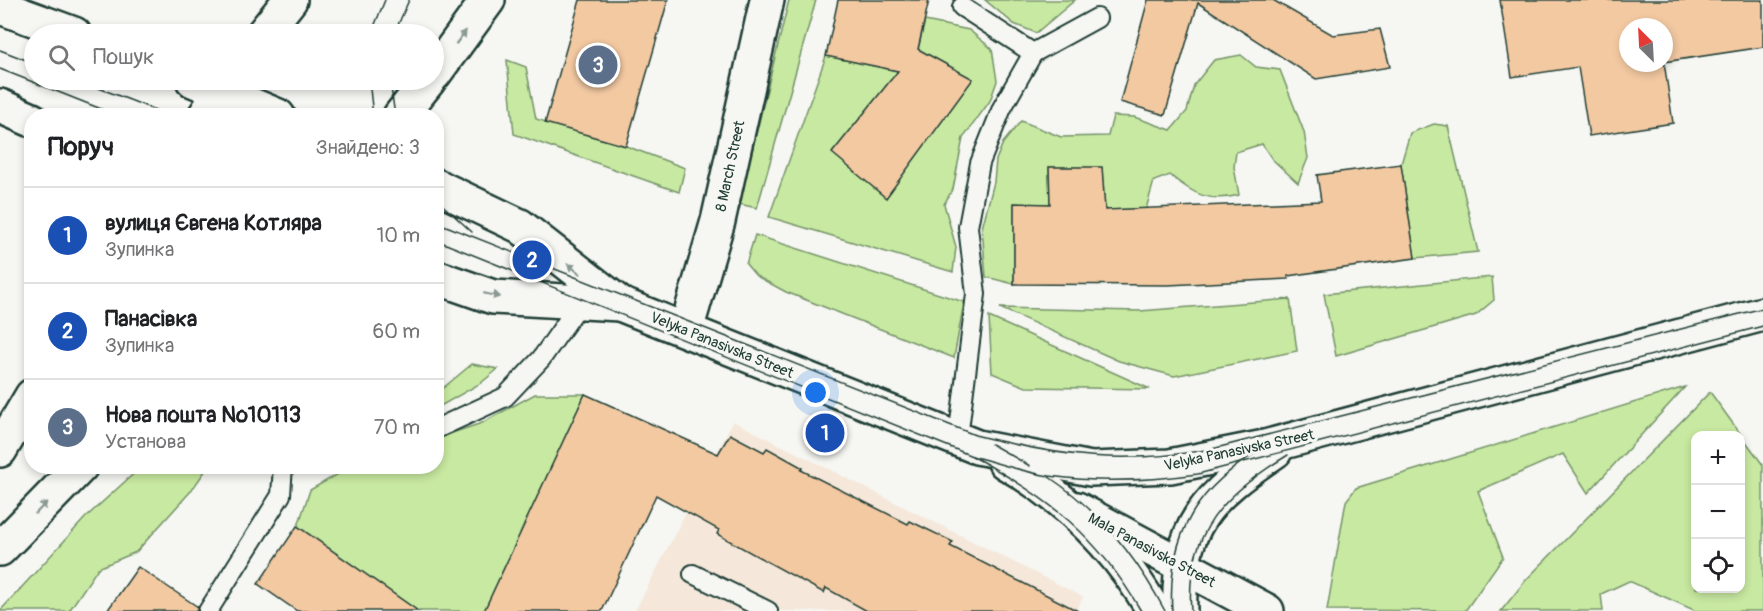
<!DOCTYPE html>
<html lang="uk">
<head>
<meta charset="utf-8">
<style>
	:root { --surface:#fff; --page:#f6f6f6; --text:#202124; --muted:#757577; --line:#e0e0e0; --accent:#1f3d34 }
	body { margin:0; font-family:Pangolin,sans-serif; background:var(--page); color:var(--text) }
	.controls { position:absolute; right:18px; bottom:18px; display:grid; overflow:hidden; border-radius:12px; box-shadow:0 3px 9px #0003 }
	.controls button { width:54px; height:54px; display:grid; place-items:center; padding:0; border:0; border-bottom:2px solid var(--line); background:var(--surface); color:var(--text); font:30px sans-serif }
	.compass { position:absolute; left:1619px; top:18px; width:54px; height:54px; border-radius:50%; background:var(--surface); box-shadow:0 3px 9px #0003; rotate:336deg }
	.you { position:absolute; left:816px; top:393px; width:21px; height:21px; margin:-15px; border:4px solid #fff; border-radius:50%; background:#1a73e8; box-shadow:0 0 0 9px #1a73e833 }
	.badge { display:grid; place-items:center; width:39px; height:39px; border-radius:50%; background:var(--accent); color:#fff; font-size:20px; font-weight:700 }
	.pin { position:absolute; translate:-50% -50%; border:3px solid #fff; box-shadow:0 2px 6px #0006 }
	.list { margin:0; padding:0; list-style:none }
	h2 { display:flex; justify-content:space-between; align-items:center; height:78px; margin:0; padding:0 24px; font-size:26px }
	h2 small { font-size:20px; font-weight:400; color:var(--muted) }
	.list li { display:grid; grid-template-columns:39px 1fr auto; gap:18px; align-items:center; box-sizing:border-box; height:96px; padding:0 24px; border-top:2px solid var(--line) }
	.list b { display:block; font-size:22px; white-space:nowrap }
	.list p { margin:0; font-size:20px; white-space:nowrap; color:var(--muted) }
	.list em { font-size:20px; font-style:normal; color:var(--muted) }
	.icon { flex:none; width:33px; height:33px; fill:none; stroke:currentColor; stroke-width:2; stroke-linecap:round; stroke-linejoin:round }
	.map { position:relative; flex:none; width:1763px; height:611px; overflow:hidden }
	.search { position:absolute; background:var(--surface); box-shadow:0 3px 9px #0003; left:24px; top:24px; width:420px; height:66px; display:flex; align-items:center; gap:15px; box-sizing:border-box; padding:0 21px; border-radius:33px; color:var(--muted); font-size:22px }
	.panel { position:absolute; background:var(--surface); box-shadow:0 3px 9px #0003; left:24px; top:108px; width:420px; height:366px; border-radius:24px }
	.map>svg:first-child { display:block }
	.built { fill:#f5e8da }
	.green { fill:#c8e9a1; stroke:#74936a; stroke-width:1.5; fill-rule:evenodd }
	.building { fill:#f3c9a2; stroke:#1f3d34; stroke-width:1.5; fill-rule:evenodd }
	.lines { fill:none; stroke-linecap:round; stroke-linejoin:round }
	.lane-casing { stroke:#1f3d34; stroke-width:22 }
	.street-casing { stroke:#1f3d34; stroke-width:38 }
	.secondary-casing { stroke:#1f3d34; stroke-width:38 }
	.primary-casing { stroke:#1f3d34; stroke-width:38 }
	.lane { stroke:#f6f6f2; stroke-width:18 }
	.street { stroke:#f6f6f2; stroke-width:33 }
	.secondary { stroke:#f6f6f2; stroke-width:33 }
	.primary { stroke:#f6f6f2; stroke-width:33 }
	.tram { stroke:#1f3d34; stroke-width:1.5 }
	.oneway { fill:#8a9a93 }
	.labels { text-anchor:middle; stroke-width:6; stroke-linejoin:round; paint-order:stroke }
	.street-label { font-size:15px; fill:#1f3d34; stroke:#f6f6f2 }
</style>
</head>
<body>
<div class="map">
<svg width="1763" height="611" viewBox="0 0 1763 611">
	<rect width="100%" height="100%" fill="#f6f6f2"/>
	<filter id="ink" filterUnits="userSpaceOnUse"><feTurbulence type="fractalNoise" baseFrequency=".0167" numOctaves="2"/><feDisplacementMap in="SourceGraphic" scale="12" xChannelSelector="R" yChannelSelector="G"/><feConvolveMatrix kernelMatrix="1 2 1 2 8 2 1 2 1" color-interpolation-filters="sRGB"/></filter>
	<g filter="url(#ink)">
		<polygon class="built" points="733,421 1083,597 1076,611 635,611"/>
		<g class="green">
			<polygon points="789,0 816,0 757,208 739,204"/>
			<polygon points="985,0 1075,0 1036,33 1014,24"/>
			<path d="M925 21 969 30 992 49 997 81 990 101 963 138 953 189 944 204 956 247 953 272 769 217 826 56 912 74ZM928 55 972 79 886 198 833 153 890 81 906 88 912 74Z"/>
			<path d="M1241 55 1256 67 1280 70 1304 132 1308 158 1298 183 1272 159 1262 144 1236 152 1234 167 1239 195C1209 203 1193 194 1170 175L1154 181 1146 209 1105 210 1102 168 1049 167 1050 204H1014V284L986 277 982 228 994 182 996 160 1003 143 1021 121 1061 137 1108 136 1113 116 1134 117 1171 130 1187 111 1194 85 1214 60Z"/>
			<polygon points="507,60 526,67 536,119 626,146 685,168 679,192 514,134"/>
			<polygon points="1434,124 1448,126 1478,252 1415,258 1401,164 1410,133"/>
			<polygon points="755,235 964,302 954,358 786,292 756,276 746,264"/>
			<polygon points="1492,277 1494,300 1476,315 1336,356 1324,294"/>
			<polygon points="1290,299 1297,351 1174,376 1119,361 1000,308 1140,311"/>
			<polygon points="989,317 1150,389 1026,387 992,373"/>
			<polygon points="472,364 498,369 481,383 437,408 437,393"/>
			<polygon points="1685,387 1588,493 1563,454 1478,491 1503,557 1465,611 1327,610 1346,501 1356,488"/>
			<path d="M1710 392 1763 465V611H1696L1629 581 1601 594 1603 611H1501L1526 580ZM1696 436H1740V588H1696Z"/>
			<polygon points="535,394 585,394 485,611 418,611 298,526 310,490 352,466 436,466 437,438 482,423"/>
			<polygon points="141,467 208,467 191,491 136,552 98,568 69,611 0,611 86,517"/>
		</g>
		<g class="building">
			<polygon points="580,0 668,0 626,146 545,123"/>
			<polygon points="838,0 929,0 918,49 973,79 886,198 832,153 898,71 826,56"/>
			<polygon points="1148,0 1273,0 1333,35 1380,29 1390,67 1316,79 1198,3 1165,115 1120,102"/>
			<path d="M1500 0H1763V47L1664 62 1673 123 1589 136 1578 67 1512 77ZM1628 27H1664V63H1628Z"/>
			<polygon points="1401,164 1415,258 1288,276 1288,279 1168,285 1014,284 1014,203 1050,204 1049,167 1102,167 1105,210 1321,201 1317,175"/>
			<polygon points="585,394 718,454 730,434 764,452 767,448 803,468 801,470 908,524 910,521 953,542 950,546 1078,611 867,611 826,588 824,593 717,534 719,530 656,495 602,611 484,611"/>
			<polygon points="297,526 418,611 297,611 258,584"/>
			<polygon points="138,567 198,607 197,611 107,611"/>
		</g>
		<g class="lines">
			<defs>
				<g id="lane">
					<polyline points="962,7 1033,53 1097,18"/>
					<polyline points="436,429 505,397 541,359 581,302"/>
					<polyline points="958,438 976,294 968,227 980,163 1002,108 1033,53"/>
					<polyline points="693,574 768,611"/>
					<polyline points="208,611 281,495 283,466"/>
				</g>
				<g id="street">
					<polyline points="686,330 718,221 767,0"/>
					<polyline points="1077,509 1267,611"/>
				</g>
				<g id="secondary">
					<polyline points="0,7 74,34"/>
					<polyline points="193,80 278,116"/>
					<polyline points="0,106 32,120"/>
					<polyline points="436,186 520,226 620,304 977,447 1091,469 1170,466 1265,447 1763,314"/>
					<polyline points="436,277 493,297 620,304"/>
					<path d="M1005 462C1069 499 1117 547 1154 611"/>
					<path d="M1180 611C1177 525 1208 496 1275 451"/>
				</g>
				<g id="primary">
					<polyline points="263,34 290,0"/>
					<polyline points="434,74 488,0"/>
					<polyline points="205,116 228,80"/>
					<polyline points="400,116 429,80"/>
					<polyline points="0,450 32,396"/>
					<polyline points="0,549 81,466"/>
				</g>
			</defs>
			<use href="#lane" class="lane-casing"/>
			<use href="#street" class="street-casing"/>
			<use href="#secondary" class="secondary-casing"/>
			<use href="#primary" class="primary-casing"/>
			<use href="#lane" class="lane"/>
			<use href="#street" class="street"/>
			<use href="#secondary" class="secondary"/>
			<use href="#primary" class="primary"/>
			<g class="tram">
				<polyline points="371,34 385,0"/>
				<polyline points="394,34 409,0"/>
				<polyline points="0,50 34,63"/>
				<polyline points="0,69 119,116"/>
				<polyline points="78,80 171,116"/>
				<polyline points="369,80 373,116"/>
				<polyline points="390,80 395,116"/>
				<polyline points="436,199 472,232"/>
				<path d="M436 222 975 435C1061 457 1123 465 1212 449L1763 308"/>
				<path d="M436 240 972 456C1049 498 1097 535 1141 611"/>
				<polyline points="991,444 1030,466"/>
				<path d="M972 456C998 463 1023 472 1049 476 1099 483 1148 481 1198 474L1763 326"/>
				<path d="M1049 477C1100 511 1136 556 1165 611"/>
				<path d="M1172 611C1166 522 1209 475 1285 436"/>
				<path d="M1191 611C1185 532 1225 493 1288 455"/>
			</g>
		</g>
		<defs><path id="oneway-solid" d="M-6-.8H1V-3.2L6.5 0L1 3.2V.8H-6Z" transform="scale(1.5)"/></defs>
		<g class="oneway">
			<use href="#oneway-solid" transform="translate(461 37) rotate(-53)"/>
			<use href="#oneway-solid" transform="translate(574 269) rotate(-142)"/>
			<use href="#oneway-solid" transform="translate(492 295) rotate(12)"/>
			<use href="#oneway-solid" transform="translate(41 508) rotate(-46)"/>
		</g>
	</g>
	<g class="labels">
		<g class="street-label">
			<text transform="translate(730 166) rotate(-78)" y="5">8 March Street</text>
			<text transform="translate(722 345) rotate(22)" y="5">Velyka Panasivska Street</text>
			<text transform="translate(1239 450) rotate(-12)" y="5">Velyka Panasivska Street</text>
			<text transform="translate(1152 550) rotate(28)" y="5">Mala Panasivska Street</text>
		</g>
	</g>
</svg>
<div class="controls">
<button>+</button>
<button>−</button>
<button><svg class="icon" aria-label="locate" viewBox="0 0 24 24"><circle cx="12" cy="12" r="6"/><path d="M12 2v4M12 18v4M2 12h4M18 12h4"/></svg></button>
</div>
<svg class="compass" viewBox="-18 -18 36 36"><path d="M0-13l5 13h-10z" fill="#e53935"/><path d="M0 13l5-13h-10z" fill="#757577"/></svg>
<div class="you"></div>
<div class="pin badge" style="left:825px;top:433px;background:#1a4fb4">1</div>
<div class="pin badge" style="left:532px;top:260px;background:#1a4fb4">2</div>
<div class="pin badge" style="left:598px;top:65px;background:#5c6f8a">3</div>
<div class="search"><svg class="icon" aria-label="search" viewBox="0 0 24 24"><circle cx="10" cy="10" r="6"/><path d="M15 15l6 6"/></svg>Пошук</div>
<section class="panel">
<h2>Поруч<small>Знайдено: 3</small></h2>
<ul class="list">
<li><span class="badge" style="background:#1a4fb4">1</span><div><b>вулиця Євгена Котляра</b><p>Зупинка</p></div><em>10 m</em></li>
<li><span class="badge" style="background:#1a4fb4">2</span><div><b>Панасівка</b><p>Зупинка</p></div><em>60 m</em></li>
<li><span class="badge" style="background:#5c6f8a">3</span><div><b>Нова пошта №10113</b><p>Установа</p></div><em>70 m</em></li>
</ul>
</section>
</div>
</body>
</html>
